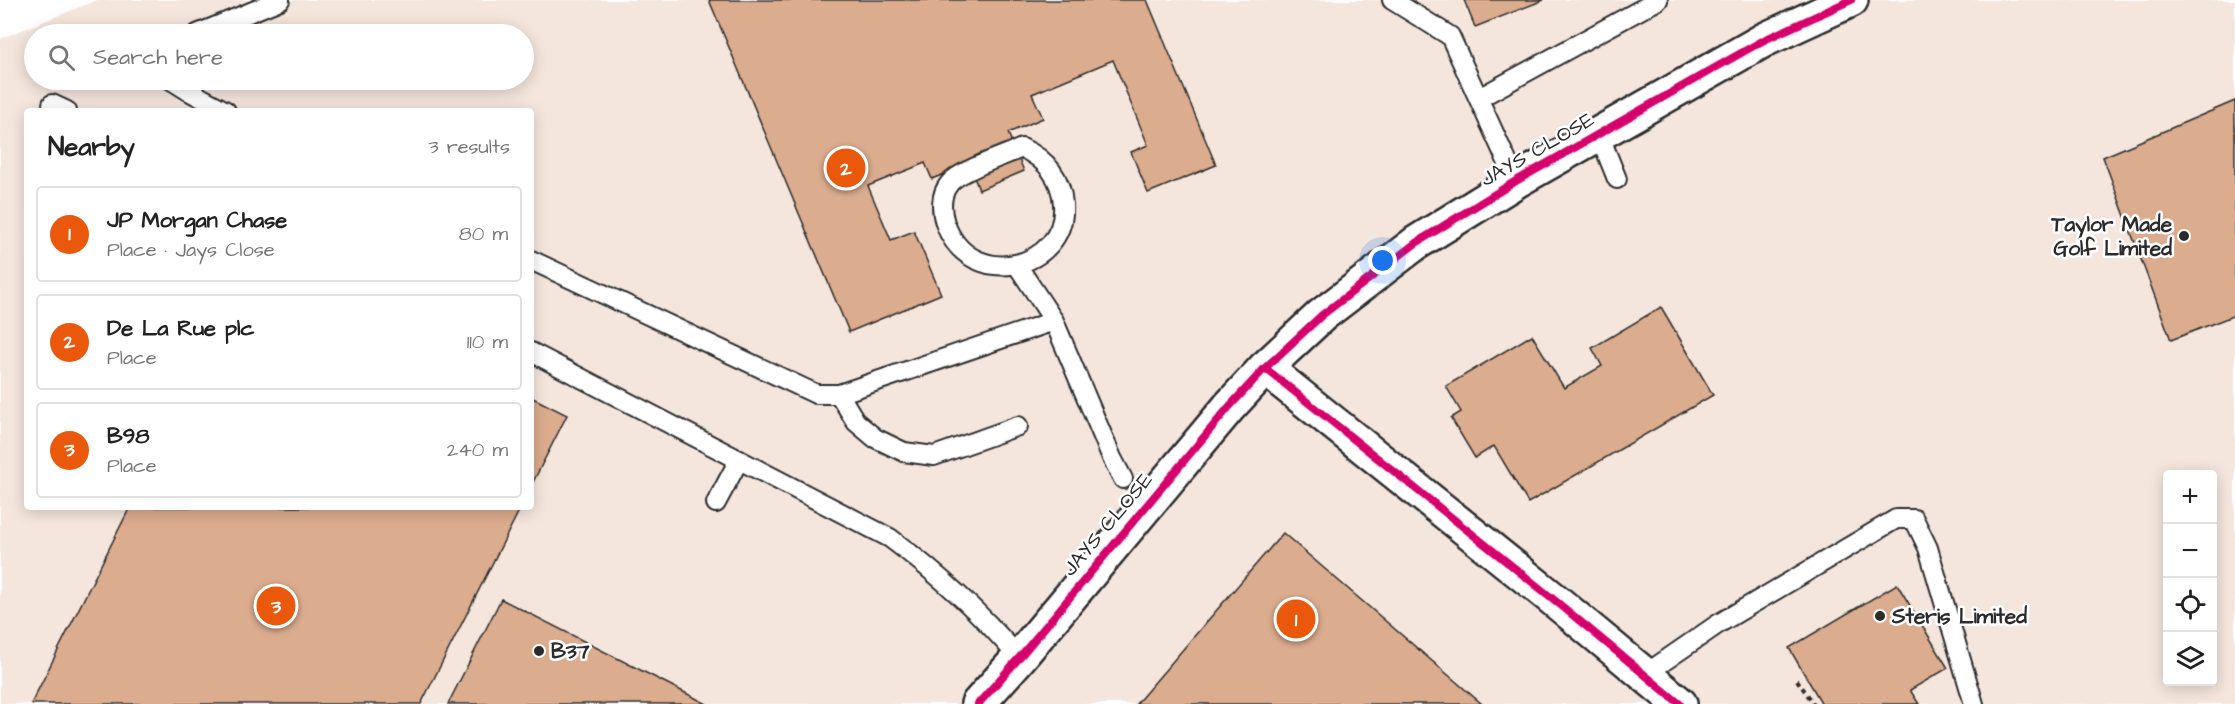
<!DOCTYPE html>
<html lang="en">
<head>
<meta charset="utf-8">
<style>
	:root { --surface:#fff; --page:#f6f6f6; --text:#222; --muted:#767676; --line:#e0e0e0; --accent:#ea580c }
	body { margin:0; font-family:"Architects Daughter",sans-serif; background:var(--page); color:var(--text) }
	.controls { position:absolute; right:18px; bottom:18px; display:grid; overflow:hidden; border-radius:6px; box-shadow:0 3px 15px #0003 }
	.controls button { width:54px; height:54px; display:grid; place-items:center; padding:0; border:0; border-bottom:2px solid var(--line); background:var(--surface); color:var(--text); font:30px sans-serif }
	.you { position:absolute; left:1383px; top:261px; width:21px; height:21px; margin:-15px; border:4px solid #fff; border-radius:50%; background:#1a73e8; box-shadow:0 0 0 9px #1a73e833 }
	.badge { display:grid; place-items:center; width:39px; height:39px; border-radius:50%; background:var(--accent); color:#fff; font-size:20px; font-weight:700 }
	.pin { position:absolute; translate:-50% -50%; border:3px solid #fff; box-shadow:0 2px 6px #0006 }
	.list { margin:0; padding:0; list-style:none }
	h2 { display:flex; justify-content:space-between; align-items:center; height:78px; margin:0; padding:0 24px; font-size:26px }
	h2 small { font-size:20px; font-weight:400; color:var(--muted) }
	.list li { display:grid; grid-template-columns:39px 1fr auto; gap:18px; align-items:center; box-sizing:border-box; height:96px; margin:0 12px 12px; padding:0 12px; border:2px solid var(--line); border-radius:6px }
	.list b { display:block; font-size:22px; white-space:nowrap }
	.list p { margin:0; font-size:20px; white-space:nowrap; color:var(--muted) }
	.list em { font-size:20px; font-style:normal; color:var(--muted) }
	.icon { flex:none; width:33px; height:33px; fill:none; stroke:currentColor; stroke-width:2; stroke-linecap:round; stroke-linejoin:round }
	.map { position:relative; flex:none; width:2235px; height:704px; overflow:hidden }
	.search { position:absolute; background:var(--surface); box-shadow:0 3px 15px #0003; left:24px; top:24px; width:510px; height:66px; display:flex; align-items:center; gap:15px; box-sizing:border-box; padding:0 21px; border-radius:33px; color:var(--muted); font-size:22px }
	.panel { position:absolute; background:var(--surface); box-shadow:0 3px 15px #0003; left:24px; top:108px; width:510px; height:402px; border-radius:6px }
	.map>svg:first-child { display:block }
	.built { fill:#f4e6dd; fill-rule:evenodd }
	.building { fill:#dcac8e; stroke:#2b2b2b; stroke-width:1.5 }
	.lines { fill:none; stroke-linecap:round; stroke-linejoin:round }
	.service-casing { stroke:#2b2b2b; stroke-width:22 }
	.minor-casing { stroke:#2b2b2b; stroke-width:38 }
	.path { stroke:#2b2b2b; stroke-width:4; stroke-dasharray:4.5 4.5; stroke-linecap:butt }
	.service { stroke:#fff; stroke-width:18 }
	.minor { stroke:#fff; stroke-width:33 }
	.cycleway-casing { stroke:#fff; stroke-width:11 }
	.cycleway { stroke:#d6006c; stroke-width:8 }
	.poi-dot { fill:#2b2b2b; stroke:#fff; stroke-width:2 }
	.labels { text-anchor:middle; stroke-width:5; stroke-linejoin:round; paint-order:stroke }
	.street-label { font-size:21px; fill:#2b2b2b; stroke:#fff }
	.poi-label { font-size:21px; font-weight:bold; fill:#2b2b2b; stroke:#fff; text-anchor:start }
</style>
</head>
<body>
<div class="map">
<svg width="2235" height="704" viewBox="0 0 2235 704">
	<rect width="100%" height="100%" fill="#fff"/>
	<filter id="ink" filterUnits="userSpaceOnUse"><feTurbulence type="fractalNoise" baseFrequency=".0167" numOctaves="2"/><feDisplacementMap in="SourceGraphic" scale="12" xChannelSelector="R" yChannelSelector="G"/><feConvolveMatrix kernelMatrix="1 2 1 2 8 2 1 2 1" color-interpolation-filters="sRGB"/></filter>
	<g filter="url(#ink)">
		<path class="built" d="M97 0H2235V704H1698L1694 701 1691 704H0V39ZM34 34H524V80H34ZM27 111H531V507H27ZM2168 474H2212V682H2168Z"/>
		<g class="building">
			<polygon points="709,0 1147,0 1216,165 1148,193 1131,152 1148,145 1113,60 1032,94 1043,118 1008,133 1024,171 979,190 969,164 932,179 925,163 868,186 891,240 914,231 941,294 849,332"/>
			<polygon points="1464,0 1544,0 1475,27"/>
			<polygon points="2235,101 2235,315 2171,340 2103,157"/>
			<polygon points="1661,307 1713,395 1528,503 1494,446 1475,458 1451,418 1461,412 1446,386 1532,335 1564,388 1602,366 1592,348"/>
			<polygon points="531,397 567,415 531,486"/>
			<polygon points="130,507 521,507 421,704 31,704"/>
			<polygon points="1283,533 1482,704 1136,704"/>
			<polygon points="1897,584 1948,668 1910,690 1919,704 1822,704 1789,648"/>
			<polygon points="501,599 707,704 448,704"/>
		</g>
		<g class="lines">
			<defs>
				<g id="service">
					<polyline points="1392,0 1450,36 1516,181"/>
					<polyline points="197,34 280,0"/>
					<polyline points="171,80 187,90 226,111"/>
					<polyline points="1479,98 1658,0"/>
					<polyline points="52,104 67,111"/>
					<polyline points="1599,134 1617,179"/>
					<path d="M1022 148C1046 159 1061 177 1063 204 1068 269 969 293 945 223 941 211 940 195 949 184 958 171 1006 155 1022 148Z"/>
					<polyline points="531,260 816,394 839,394 1054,321"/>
					<polyline points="1017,265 1054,321 1112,458 1123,479"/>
					<path d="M531 352 890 538C937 573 981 613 1019 658"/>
					<polyline points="839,394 856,422 875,438 904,452 934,456 1018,426"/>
					<polyline points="716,503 739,460"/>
					<polyline points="1644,675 1718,624 1896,519 1914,519 1928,548 1974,704"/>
				</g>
				<g id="minor">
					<polyline points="1265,368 1552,598 1680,704"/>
					<polyline points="978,704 1019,658 1229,407 1265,368 1322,315 1416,243 1516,181 1764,40 1851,0"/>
				</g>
			</defs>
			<use href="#service" class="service-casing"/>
			<use href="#minor" class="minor-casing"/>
			<polyline class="path" points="1797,680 1814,704"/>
			<use href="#service" class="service"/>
			<use href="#minor" class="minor"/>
			<defs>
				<g id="cycleway">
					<polyline points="1265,368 1552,598 1680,704"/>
					<polyline points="978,704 1019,658 1229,407 1265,368 1322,315 1416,243 1516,181 1764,40 1851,0"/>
				</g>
			</defs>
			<use href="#cycleway" class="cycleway-casing"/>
			<use href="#cycleway" class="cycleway"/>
		</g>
	</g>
	<g class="poi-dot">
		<circle cx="2184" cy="236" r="6"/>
		<circle cx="1880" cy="616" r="6"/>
		<circle cx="539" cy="651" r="6"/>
	</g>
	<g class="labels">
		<g class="street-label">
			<text transform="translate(1537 149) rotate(-30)" y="7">JAYS CLOSE</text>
			<text transform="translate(1107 524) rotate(-50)" y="7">JAYS CLOSE</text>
		</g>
		<g class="poi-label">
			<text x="2172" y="231" text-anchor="end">Taylor Made<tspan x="2172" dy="24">Golf Limited</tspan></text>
			<text x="1892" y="623">Steris Limited</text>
			<text x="551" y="658">B37</text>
		</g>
	</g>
</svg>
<div class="controls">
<button>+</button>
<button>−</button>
<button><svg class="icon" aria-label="locate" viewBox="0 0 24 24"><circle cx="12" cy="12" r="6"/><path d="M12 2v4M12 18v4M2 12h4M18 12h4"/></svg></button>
<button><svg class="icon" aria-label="layers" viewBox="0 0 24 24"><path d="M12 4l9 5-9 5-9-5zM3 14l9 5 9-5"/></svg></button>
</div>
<div class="you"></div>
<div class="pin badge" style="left:1296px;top:619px">1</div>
<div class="pin badge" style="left:846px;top:168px">2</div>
<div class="pin badge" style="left:276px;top:606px">3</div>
<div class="search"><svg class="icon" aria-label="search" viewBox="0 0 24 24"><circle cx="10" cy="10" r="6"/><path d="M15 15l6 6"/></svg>Search here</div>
<section class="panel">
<h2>Nearby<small>3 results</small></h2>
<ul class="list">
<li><span class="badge">1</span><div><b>JP Morgan Chase</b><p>Place · Jays Close</p></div><em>80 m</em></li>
<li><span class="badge">2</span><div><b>De La Rue plc</b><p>Place</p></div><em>110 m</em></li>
<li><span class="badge">3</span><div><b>B98</b><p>Place</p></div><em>240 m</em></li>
</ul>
</section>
</div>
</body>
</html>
